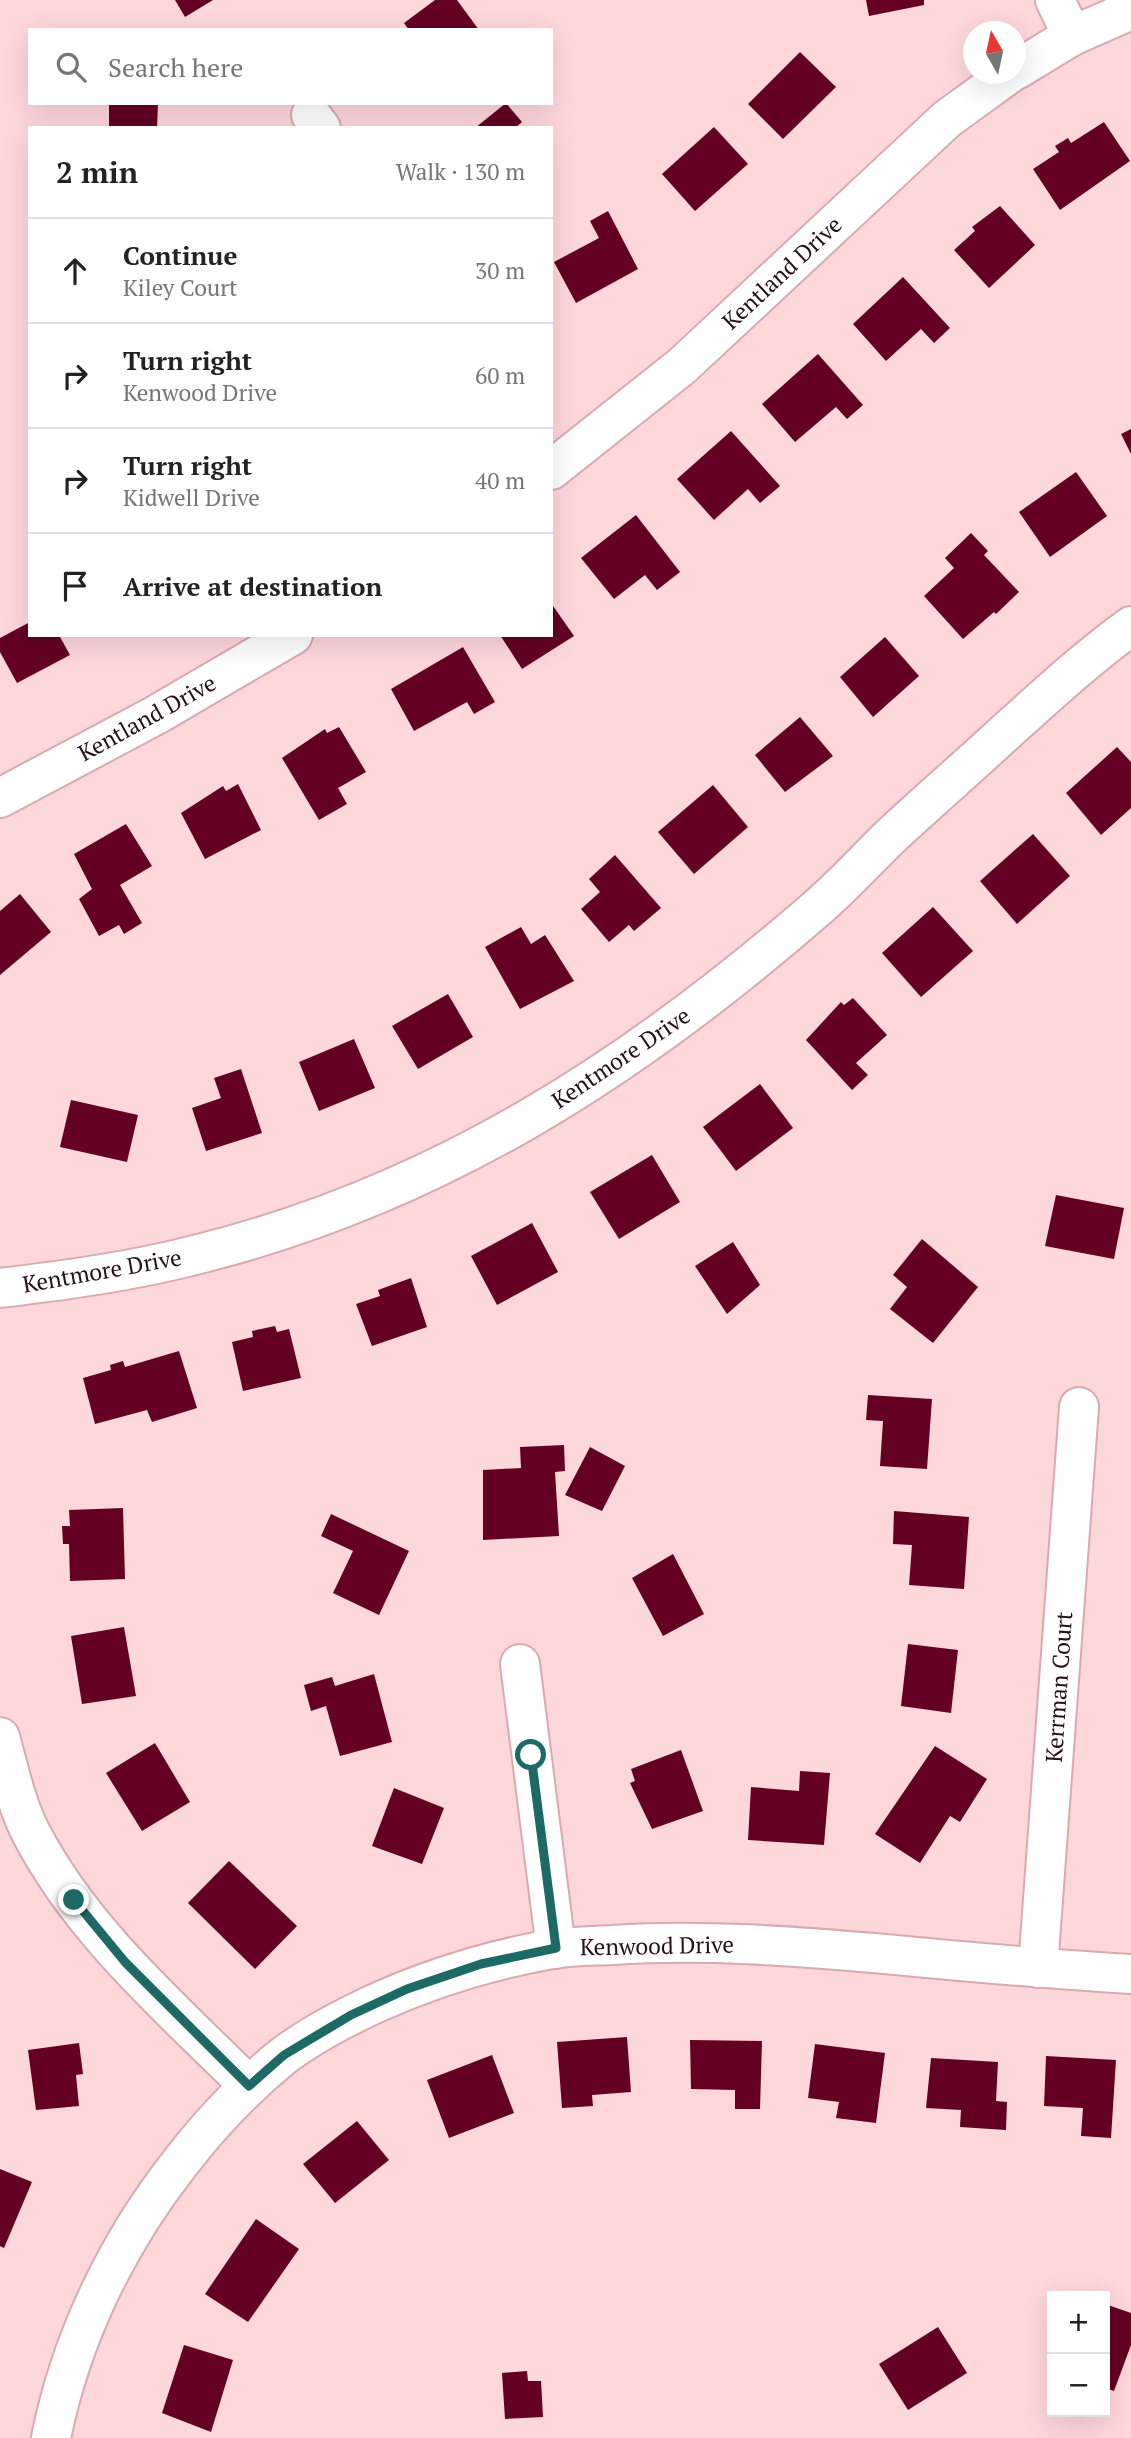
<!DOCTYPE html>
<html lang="en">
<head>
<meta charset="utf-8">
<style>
	:root { --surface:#fff; --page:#f2f2f2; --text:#222; --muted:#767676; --line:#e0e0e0 }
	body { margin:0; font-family:"PT Serif",serif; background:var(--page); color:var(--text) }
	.controls { position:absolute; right:21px; bottom:21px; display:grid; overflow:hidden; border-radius:0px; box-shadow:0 7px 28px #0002 }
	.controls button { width:63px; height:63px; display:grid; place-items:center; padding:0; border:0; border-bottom:2px solid var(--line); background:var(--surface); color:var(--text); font:35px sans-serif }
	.compass { position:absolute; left:963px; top:21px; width:63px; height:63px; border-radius:50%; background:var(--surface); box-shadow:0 7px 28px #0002; rotate:351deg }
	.stop { position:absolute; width:21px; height:21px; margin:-16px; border:5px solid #1d6966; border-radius:50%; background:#fff }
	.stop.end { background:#1d6966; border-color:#fff; box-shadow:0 2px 7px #0008 }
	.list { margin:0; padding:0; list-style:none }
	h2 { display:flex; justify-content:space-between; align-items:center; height:91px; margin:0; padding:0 28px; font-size:30px }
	h2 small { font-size:23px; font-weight:400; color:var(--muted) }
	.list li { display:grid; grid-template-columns:46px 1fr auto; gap:21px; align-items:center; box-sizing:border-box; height:105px; padding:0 28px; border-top:2px solid var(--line) }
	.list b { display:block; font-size:26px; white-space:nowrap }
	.list p { margin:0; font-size:23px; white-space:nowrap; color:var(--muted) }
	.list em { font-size:23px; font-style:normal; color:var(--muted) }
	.icon { flex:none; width:38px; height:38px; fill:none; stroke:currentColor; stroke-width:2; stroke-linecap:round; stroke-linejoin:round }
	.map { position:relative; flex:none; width:1131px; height:2438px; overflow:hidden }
	.search { position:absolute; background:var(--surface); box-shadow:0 7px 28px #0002; left:28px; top:28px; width:525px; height:77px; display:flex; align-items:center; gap:18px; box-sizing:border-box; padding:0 24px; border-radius:0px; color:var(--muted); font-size:26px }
	.panel { position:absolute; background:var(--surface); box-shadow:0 7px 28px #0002; left:28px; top:126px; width:525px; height:511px; border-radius:0px }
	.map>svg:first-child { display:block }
	.building { fill:#640022 }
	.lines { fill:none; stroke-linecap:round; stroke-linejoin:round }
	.minor-casing { stroke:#d9aab0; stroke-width:42 }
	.minor { stroke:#fff; stroke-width:38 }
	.route { stroke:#1d6966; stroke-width:9 }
	.labels { text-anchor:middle; stroke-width:7; stroke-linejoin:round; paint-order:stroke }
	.street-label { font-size:23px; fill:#231315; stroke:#fff }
</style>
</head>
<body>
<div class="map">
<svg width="1131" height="2438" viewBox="0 0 1131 2438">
	<rect width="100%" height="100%" fill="#fed7db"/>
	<g class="building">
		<polygon points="175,0 213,0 185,17"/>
		<polygon points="435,0 457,0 479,30 409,30 404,23"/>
		<polygon points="866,0 924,0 924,5 869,16"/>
		<polygon points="800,52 836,87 783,139 748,104"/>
		<polygon points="109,103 158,103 157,128 109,128"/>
		<polygon points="506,103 522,122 515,128 475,128"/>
		<polygon points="1104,122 1130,161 1060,210 1033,169 1059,152 1055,146 1068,138 1071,143"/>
		<polygon points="714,127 748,164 695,211 662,174"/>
		<polygon points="1000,206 1035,245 989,288 954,250 975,231 972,227"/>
		<polygon points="608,211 638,269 576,303 554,262 599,238 590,221"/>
		<polygon points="903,277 950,328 934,343 921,329 886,361 853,324"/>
		<polygon points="818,354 863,405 847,419 836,407 795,442 762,404"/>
		<polygon points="1131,429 1131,454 1121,434"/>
		<polygon points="731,431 780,486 760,503 748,489 714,520 677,479"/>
		<polygon points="1076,472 1107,516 1050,557 1019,512"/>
		<polygon points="636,515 680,572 657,590 645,575 614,599 581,558"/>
		<polygon points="971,533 988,551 984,555 1019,592 996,614 994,612 963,639 924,596 954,568 945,558"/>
		<polygon points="551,603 574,636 522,669 500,635 551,635"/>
		<polygon points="30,622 30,635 59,635 70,655 17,683 0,652 0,638"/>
		<polygon points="885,637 919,676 873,717 840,677"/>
		<polygon points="463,647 495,702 474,714 467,702 414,731 391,689"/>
		<polygon points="800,717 833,756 785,792 755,755"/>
		<polygon points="339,727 366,772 338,788 347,804 319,820 282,758 325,729 327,733"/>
		<polygon points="1117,747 1131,762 1131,808 1101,835 1066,793"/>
		<polygon points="238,784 261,830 205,859 181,813 223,786 226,791"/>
		<polygon points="713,785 748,827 694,874 658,832"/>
		<polygon points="126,824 152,866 120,885 142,923 124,934 119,925 99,936 79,899 92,889 74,854"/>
		<polygon points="1033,834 1070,876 1017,924 980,881"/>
		<polygon points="615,855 661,908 634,931 629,925 609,942 581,909 600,892 589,879"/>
		<polygon points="20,894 51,932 0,975 0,911"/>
		<polygon points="933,907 973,951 921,997 882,953"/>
		<polygon points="521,927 531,944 545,935 574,981 520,1009 485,947"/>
		<polygon points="448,994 473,1037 418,1069 392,1026"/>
		<polygon points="853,998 887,1035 856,1063 868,1075 852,1090 806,1040 841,1002 844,1005"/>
		<polygon points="354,1039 375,1088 319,1111 299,1062"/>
		<polygon points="241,1069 262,1133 206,1151 192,1108 221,1098 214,1078"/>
		<polygon points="760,1084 793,1128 736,1171 703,1127"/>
		<polygon points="71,1100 138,1115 127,1162 60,1147"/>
		<polygon points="652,1155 680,1202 619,1239 590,1192"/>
		<polygon points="1056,1195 1124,1208 1114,1259 1045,1246"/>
		<polygon points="532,1223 558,1272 497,1305 471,1256"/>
		<polygon points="922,1239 978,1287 933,1343 890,1309 907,1287 893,1275"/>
		<polygon points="733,1242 760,1285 727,1314 695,1266"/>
		<polygon points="411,1278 427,1327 372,1346 356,1304 380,1296 378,1290"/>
		<polygon points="275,1326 277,1332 289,1329 301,1378 243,1391 232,1342 253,1337 252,1331"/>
		<polygon points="179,1351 197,1408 152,1422 147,1410 95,1424 83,1378 111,1370 110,1365 123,1361 125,1367"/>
		<polygon points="868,1395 932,1399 927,1469 880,1466 883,1421 866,1420"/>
		<polygon points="564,1445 565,1471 555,1472 559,1536 483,1540 483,1470 521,1468 520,1447"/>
		<polygon points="590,1447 625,1466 602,1511 565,1495"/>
		<polygon points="123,1508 125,1579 70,1581 69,1544 63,1544 62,1526 70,1526 69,1510"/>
		<polygon points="894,1511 969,1517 964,1589 909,1585 912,1545 893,1544"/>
		<polygon points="331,1514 409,1551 379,1615 333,1593 353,1551 321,1536"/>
		<polygon points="673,1554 704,1614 663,1636 632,1578"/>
		<polygon points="124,1627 136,1696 82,1704 71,1636"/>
		<polygon points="908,1644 958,1650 951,1713 901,1706"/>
		<polygon points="374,1674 392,1742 340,1756 326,1706 311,1711 304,1685 332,1677 335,1686"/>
		<polygon points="155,1743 190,1802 142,1831 106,1773"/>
		<polygon points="935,1746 987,1779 960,1822 950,1816 920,1863 875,1834"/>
		<polygon points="681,1750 703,1811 652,1829 630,1783 635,1781 631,1769"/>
		<polygon points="800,1771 830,1773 824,1845 748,1840 751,1787 799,1791"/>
		<polygon points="394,1788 444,1808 422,1864 372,1846"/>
		<polygon points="229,1861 297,1926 255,1969 188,1903"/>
		<polygon points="627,2037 631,2092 592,2095 593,2106 562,2108 557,2042"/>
		<polygon points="690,2040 762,2041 760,2109 735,2109 735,2090 691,2089"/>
		<polygon points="79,2043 83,2074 76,2075 79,2106 36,2110 28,2050"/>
		<polygon points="815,2044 885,2053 876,2123 836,2118 839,2102 808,2098"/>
		<polygon points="492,2055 514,2113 449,2138 427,2080"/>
		<polygon points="1046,2056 1116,2060 1111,2138 1081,2136 1083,2108 1044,2106"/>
		<polygon points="931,2058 998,2062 996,2101 1007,2102 1006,2130 960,2127 961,2110 926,2108"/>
		<polygon points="357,2121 389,2160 335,2203 303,2164"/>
		<polygon points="0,2169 32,2182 4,2248 0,2246"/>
		<polygon points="256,2219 299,2249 248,2322 205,2294"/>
		<polygon points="1105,2304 1131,2313 1131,2345 1114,2391 1105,2388"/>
		<polygon points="938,2327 967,2373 908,2410 879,2364"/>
		<polygon points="184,2345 233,2360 211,2432 162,2413"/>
		<polygon points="527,2371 528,2381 541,2381 543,2417 505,2419 502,2373"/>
	</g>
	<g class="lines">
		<defs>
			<g id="minor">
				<polyline points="1055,0 1072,36"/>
				<polyline points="1016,70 1072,36 1131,10"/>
				<polyline points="311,115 321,128"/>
				<polyline points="551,470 682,366 947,119 1009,74"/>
				<polyline points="0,798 156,715 293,635"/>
				<path d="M0 1288C67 1280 134 1271 199 1254 438 1194 632 1069 816 909 843 886 867 859 893 834 931 799 970 765 1008 730 1048 694 1087 658 1131 626"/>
				<polyline points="520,1664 556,1949"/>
				<path d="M0 1737C9 1769 16 1804 31 1833 83 1933 171 2008 249 2086"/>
				<polyline points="1038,1968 1079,1407"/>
				<path d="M51 2438C71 2338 117 2243 180 2163 210 2124 244 2088 282 2057 308 2037 344 2018 374 2004 431 1978 490 1960 552 1949 572 1946 592 1946 612 1945 703 1939 794 1946 885 1954 967 1962 1049 1969 1131 1974"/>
			</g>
		</defs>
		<use href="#minor" class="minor-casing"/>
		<use href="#minor" class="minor"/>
	</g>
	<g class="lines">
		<polyline class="route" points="74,1900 125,1962 249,2086 284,2055 351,2015 407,1989 481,1964 556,1948 531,1755"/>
	</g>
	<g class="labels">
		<g class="street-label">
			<text transform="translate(782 273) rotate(-43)" y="8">Kentland Drive</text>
			<text transform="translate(147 718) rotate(-29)" y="8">Kentland Drive</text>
			<text transform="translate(621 1058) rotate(-34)" y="8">Kentmore Drive</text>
			<text transform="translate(102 1271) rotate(-10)" y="8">Kentmore Drive</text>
			<text transform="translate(1059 1687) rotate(-86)" y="8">Kerrman Court</text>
			<text transform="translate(657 1946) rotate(-1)" y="8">Kenwood Drive</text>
		</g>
	</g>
</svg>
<div class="controls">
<button>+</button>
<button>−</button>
</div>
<svg class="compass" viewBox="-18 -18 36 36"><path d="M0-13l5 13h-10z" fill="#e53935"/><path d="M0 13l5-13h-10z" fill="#767676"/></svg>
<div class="stop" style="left:531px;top:1755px"></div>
<div class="stop end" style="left:74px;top:1900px"></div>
<div class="search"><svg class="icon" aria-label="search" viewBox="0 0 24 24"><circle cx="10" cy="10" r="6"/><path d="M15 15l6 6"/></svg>Search here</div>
<section class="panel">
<h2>2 min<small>Walk · 130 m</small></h2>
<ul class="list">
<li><svg class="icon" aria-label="ahead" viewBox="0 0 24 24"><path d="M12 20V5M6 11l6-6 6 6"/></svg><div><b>Continue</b><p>Kiley Court</p></div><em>30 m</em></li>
<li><svg class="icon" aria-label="right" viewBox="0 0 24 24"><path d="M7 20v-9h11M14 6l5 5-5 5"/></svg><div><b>Turn right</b><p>Kenwood Drive</p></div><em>60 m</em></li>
<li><svg class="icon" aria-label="right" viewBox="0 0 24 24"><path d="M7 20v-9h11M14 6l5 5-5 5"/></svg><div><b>Turn right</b><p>Kidwell Drive</p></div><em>40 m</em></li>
<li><svg class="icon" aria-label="arrive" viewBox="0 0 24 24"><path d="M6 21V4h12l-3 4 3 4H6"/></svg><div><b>Arrive at destination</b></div></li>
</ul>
</section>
</div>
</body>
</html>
